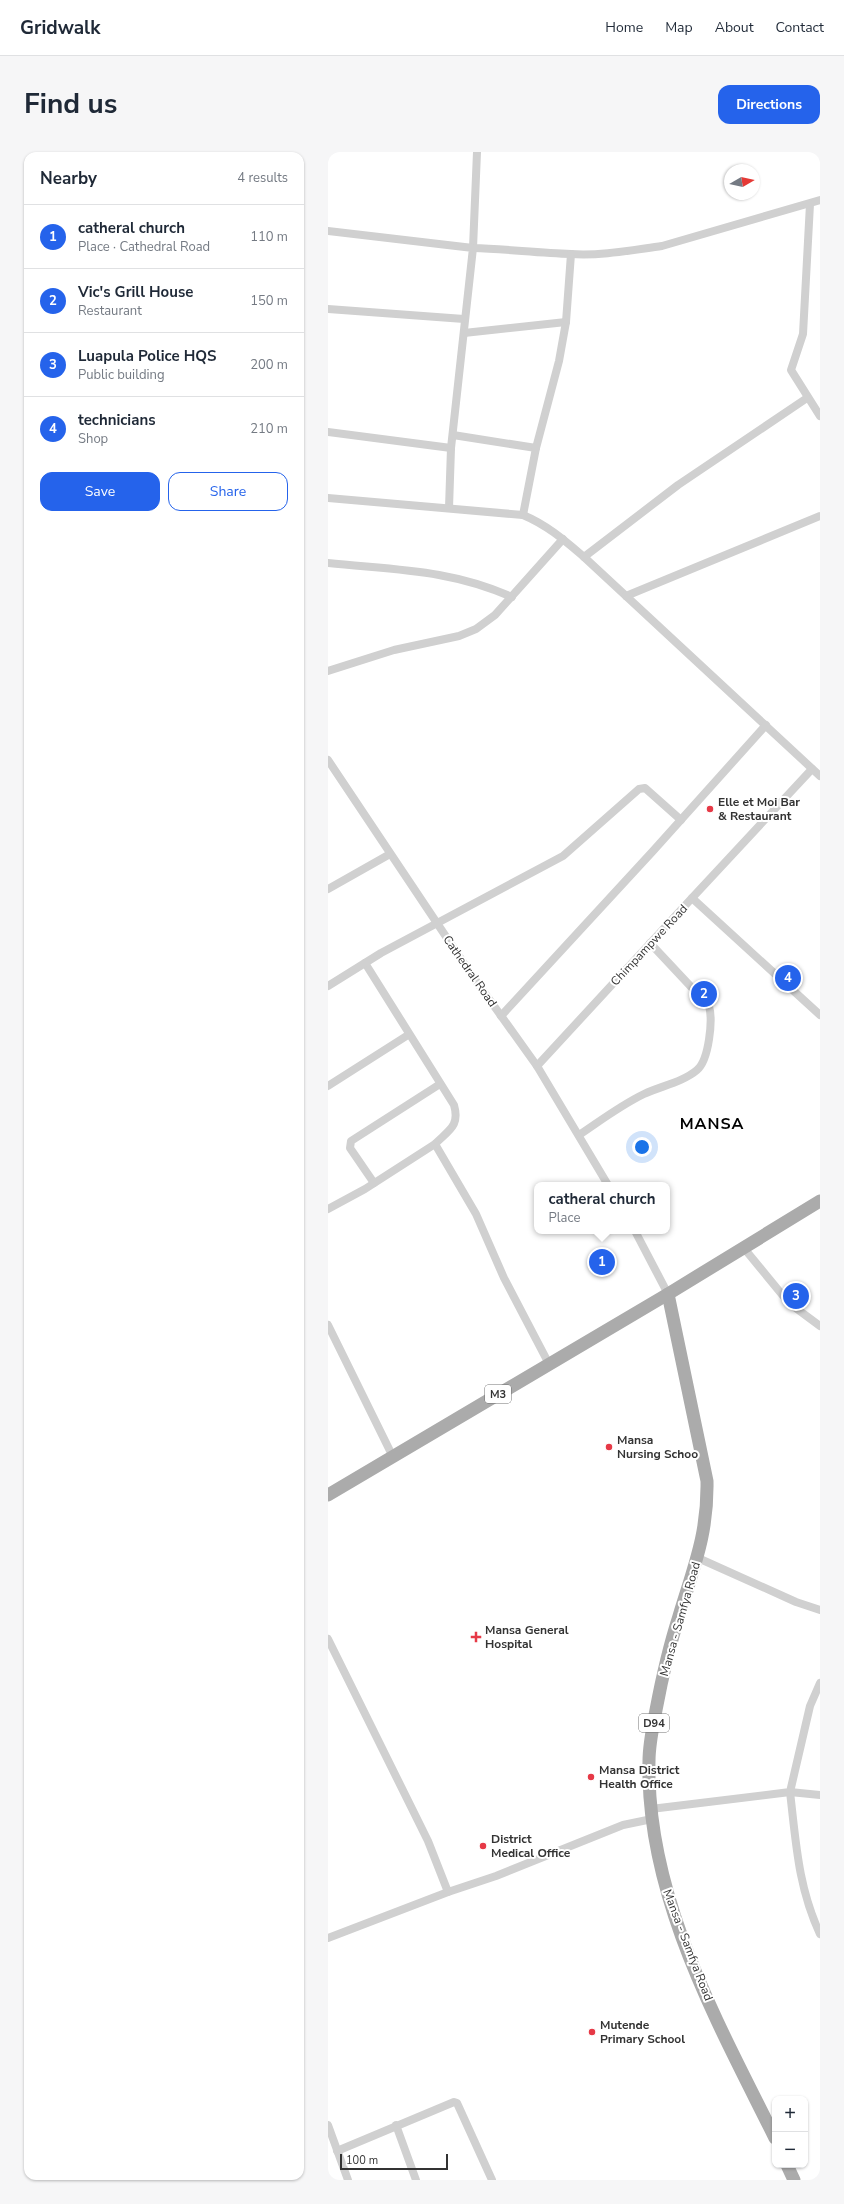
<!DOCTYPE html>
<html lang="en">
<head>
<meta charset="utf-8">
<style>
	:root { --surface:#fff; --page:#f6f6f7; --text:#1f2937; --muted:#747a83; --line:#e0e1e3; --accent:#2563eb }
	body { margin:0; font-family:"Nunito Sans",sans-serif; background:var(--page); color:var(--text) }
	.controls { position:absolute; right:12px; bottom:12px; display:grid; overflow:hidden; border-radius:8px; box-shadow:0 1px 3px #0004 }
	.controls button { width:36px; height:36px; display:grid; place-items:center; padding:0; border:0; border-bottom:1px solid var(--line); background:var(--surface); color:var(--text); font:20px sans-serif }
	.compass { position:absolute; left:396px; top:12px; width:36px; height:36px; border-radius:50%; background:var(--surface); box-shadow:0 1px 3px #0004; rotate:81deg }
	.scale { position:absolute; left:12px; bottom:10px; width:108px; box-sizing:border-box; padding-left:4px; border:2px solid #333; border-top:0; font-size:11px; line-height:14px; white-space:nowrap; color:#333; -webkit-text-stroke:3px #fff; paint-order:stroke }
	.you { position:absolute; left:314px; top:995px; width:14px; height:14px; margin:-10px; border:3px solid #fff; border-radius:50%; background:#1a73e8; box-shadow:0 0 0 6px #1a73e833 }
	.badge { display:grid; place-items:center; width:26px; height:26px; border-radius:50%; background:var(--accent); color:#fff; font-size:13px; font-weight:700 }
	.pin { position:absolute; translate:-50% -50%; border:2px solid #fff; box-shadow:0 1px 4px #0006 }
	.popup { position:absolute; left:206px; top:1030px; width:136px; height:52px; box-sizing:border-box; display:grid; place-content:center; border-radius:8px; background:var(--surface); filter:drop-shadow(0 1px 3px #0005); font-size:13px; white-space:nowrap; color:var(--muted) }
	.popup b { font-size:15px; color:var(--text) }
	.popup::after { content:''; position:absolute; left:50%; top:100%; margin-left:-8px; border:8px solid transparent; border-top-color:var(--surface) }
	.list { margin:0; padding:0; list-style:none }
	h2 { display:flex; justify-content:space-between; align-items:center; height:52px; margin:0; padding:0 16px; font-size:17px }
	h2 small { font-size:13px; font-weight:400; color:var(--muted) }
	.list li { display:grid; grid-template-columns:26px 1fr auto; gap:12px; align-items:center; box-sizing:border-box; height:64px; padding:0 16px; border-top:1px solid var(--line) }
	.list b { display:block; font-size:15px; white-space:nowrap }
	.list p { margin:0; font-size:13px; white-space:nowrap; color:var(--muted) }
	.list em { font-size:13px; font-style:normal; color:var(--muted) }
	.actions { display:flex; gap:8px; padding:12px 16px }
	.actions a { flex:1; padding:9px 0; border:1px solid var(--accent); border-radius:12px; text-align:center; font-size:14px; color:var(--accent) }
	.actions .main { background:var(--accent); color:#fff }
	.map { position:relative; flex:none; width:492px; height:2028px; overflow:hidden; border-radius:12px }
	header { display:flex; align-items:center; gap:24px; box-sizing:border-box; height:56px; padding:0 20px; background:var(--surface); border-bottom:1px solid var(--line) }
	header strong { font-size:19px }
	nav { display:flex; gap:22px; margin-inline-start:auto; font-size:14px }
	.intro { display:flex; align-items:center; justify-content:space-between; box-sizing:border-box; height:96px; padding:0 24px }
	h1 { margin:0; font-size:28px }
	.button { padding:10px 18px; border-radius:12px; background:var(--accent); color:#fff; font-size:14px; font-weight:700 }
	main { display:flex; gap:24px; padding:0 24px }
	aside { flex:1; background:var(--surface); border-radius:12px; box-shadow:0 1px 3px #0004 }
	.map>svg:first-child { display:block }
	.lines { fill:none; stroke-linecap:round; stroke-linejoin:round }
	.minor { stroke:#d0d0d0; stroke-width:8 }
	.primary { stroke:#ababab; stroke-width:13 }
	.poi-dot { fill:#e63946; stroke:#fff; stroke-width:1.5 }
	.labels { text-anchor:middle; stroke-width:4; stroke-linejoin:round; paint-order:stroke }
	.shield { fill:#fff; stroke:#707070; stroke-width:1 }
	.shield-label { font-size:11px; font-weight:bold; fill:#333 }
	.poi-label { font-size:12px; font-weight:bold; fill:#333; stroke:#fff; text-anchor:start }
	.street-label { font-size:12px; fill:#333; stroke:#fff }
	.district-label { font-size:16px; font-weight:bold; letter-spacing:1px; fill:#000; stroke:#fff }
</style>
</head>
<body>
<header>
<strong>Gridwalk</strong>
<nav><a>Home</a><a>Map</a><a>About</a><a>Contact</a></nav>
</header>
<div class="intro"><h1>Find us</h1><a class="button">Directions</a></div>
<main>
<aside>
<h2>Nearby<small>4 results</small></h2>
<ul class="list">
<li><span class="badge">1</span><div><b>catheral church</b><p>Place · Cathedral Road</p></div><em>110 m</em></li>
<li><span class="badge">2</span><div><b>Vic's Grill House</b><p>Restaurant</p></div><em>150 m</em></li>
<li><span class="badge">3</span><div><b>Luapula Police HQS</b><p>Public building</p></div><em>200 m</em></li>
<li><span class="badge">4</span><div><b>technicians</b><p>Shop</p></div><em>210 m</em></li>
</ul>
<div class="actions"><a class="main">Save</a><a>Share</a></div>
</aside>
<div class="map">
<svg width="492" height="2028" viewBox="0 0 492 2028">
	<rect width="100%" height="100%" fill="#fff"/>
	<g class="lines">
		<g class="minor">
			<path d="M149 0 145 96C178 97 210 101 243 102 273 104 304 98 334 94L492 48"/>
			<polyline points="482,52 475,182 463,218 492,264"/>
			<polyline points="0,79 145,96 123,296 121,356"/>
			<polyline points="0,157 136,167"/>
			<polyline points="136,181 238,170"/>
			<polyline points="0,280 123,296"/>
			<polyline points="125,283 208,296"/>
			<path d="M0 346 195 363C219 373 236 388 256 405L492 624"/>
			<polyline points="195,363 208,296 231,209 238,170 243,102"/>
			<polyline points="256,405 350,333 479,246"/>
			<path d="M0 411C66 418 121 417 184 445"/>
			<polyline points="298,444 492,364"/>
			<polyline points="0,519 66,498 131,484 148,477 167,463 235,387"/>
			<polyline points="0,608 141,819 209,914 280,1033"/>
			<polyline points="0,737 62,702"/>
			<polyline points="364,746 484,617"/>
			<path d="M37 811 126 953C132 974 121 978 107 992L148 1062 176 1126 221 1212"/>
			<polyline points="0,834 53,801 235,704 311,637 317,636 353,668"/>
			<polyline points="173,864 325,699 438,573"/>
			<polyline points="209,914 364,746 492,863"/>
			<polyline points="0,934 80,883"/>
			<path d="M251 983C272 969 293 953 316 942 333 934 355 930 369 918 381 908 385 868 381 854L322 791"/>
			<polyline points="46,1031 22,996 23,989 112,932"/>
			<polyline points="0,1057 37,1037 107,992"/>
			<polyline points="307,1079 340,1142"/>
			<polyline points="415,1095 461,1151 492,1174"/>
			<polyline points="0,1173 65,1305"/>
			<polyline points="370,1406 468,1450 492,1458"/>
			<polyline points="0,1487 100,1689 120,1740 168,1724 295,1673 324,1667"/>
			<path d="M492 1643 462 1640C468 1690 470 1735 492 1782"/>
			<polyline points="323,1657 462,1640 482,1554 492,1531"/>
			<polyline points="0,1786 120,1740"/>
			<polyline points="0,1973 20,2028"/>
			<polyline points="68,1973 88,2028"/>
			<polyline points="9,1999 126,1950 129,1951 164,2028"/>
		</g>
		<g class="primary">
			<path d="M340 1142 379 1329C380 1382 366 1414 351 1464 341 1495 334 1526 328 1558 325 1574 321 1592 321 1609 318 1744 389 1869 447 1986"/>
			<polyline points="0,1343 340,1142 492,1049"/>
			<polyline points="459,2013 466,2028"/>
		</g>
	</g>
	<g class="poi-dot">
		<circle cx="382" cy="657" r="4"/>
		<circle cx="281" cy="1295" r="4"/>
		<path d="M146 1479h4v4h4v4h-4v4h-4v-4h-4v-4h4z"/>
		<circle cx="263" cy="1625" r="4"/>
		<circle cx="155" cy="1694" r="4"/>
		<circle cx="264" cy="1880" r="4"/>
	</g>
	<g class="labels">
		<g class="shield">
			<rect x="157" y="1233" width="26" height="18" rx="3"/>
			<rect x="311" y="1562" width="30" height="18" rx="3"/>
		</g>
		<g class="shield-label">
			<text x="170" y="1246">M3</text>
			<text x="326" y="1575">D94</text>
		</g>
		<g class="poi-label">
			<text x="390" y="654">Elle et Moi Bar<tspan x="390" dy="14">&amp; Restaurant</tspan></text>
			<text x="289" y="1292">Mansa<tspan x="289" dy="14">Nursing Schoo</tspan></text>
			<text x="157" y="1482">Mansa General<tspan x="157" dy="14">Hospital</tspan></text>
			<text x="271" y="1622">Mansa District<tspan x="271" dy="14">Health Office</tspan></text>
			<text x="163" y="1691">District<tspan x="163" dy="14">Medical Office</tspan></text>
			<text x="272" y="1877">Mutende<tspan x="272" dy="14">Primary School</tspan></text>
		</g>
		<g class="street-label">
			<text transform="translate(321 793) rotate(-47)" y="4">Chimpampwe Road</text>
			<text transform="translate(142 819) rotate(55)" y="4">Cathedral Road</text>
			<text transform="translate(352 1467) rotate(-74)" y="4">Mansa - Samfya Road</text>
			<text transform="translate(360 1793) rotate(69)" y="4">Mansa - Samfya Road</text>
		</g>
		<g class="district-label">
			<text x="384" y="977">MANSA</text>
		</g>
	</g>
</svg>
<div class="controls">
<button>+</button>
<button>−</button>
</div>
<svg class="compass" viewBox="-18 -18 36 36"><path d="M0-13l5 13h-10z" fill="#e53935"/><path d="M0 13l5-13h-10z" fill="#747a83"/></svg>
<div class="scale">100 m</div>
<div class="you"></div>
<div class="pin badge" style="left:274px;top:1110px">1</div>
<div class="popup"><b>catheral church</b>Place</div>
<div class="pin badge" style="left:376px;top:842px">2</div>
<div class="pin badge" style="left:468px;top:1144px">3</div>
<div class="pin badge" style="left:460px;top:826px">4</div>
</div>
</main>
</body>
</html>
